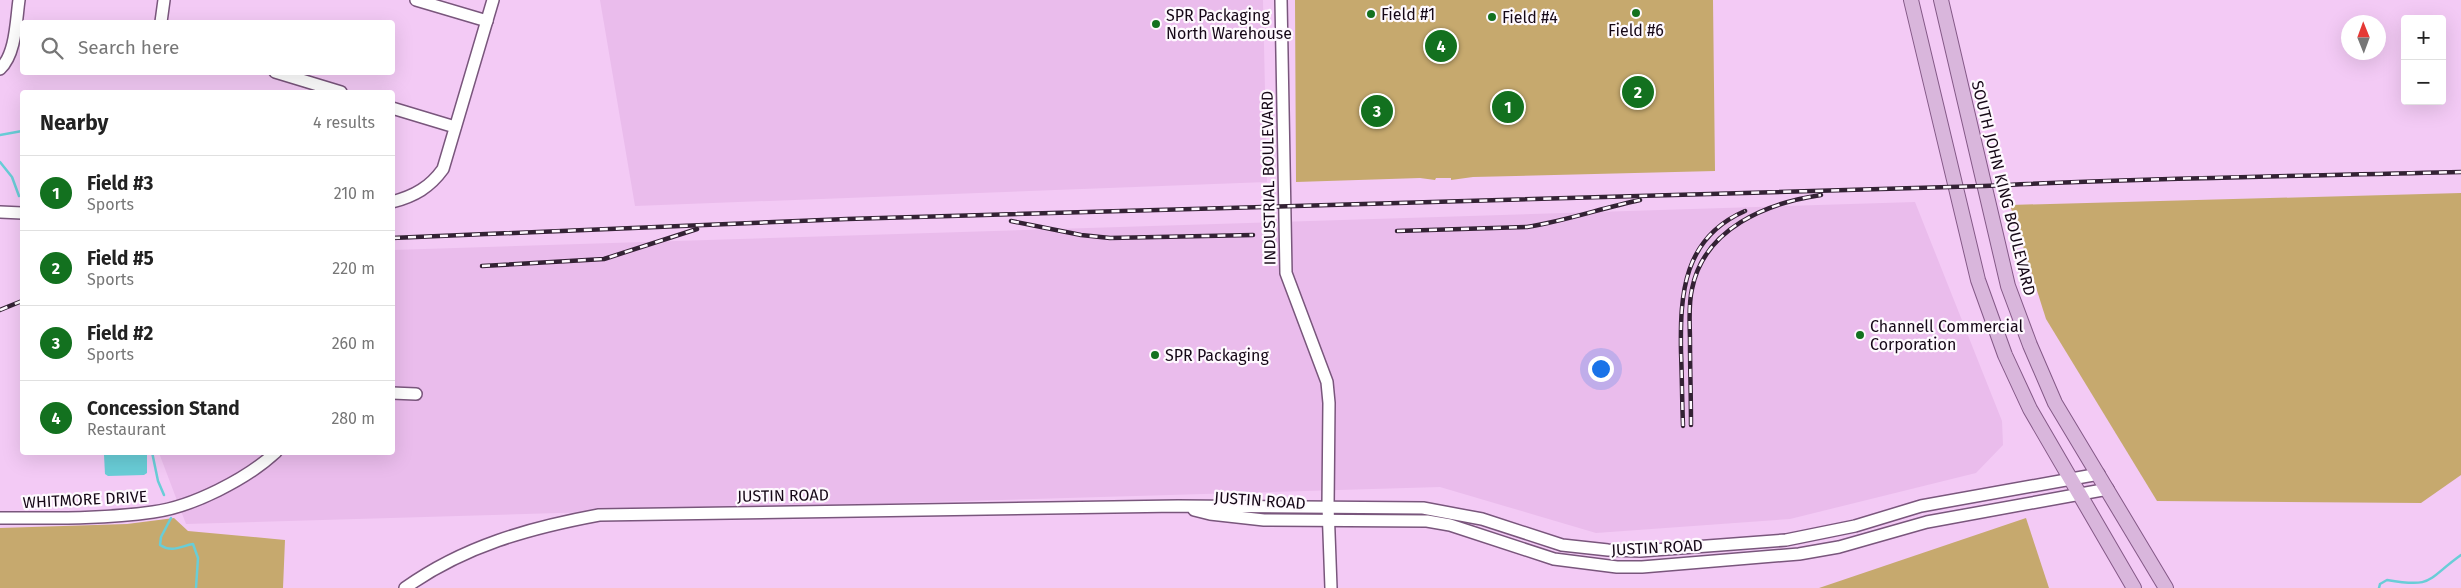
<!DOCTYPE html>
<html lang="en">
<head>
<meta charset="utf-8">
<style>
	:root { --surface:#fff; --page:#f6f6f6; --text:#222; --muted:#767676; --line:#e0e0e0; --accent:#13711f }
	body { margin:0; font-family:"Fira Sans",sans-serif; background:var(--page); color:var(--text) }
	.controls { position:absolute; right:15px; top:15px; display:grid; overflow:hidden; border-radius:5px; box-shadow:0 5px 20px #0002 }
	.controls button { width:45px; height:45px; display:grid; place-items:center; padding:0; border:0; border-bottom:1px solid var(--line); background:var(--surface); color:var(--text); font:25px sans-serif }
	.compass { position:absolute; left:2341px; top:15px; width:45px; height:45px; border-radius:50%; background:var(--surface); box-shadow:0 5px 20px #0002; rotate:359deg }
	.you { position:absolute; left:1600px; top:368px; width:18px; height:18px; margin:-12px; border:4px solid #fff; border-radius:50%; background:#1a73e8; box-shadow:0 0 0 8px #1a73e833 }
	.badge { display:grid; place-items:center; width:32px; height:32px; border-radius:50%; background:var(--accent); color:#fff; font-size:16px; font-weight:700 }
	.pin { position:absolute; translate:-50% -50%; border:2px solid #fff; box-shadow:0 1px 5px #0006 }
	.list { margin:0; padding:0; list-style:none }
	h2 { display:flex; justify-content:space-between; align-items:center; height:65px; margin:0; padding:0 20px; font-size:21px }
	h2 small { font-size:16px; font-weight:400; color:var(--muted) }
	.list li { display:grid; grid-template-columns:32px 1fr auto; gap:15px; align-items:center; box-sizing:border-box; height:75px; padding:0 20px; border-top:1px solid var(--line) }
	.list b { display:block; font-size:19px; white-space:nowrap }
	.list p { margin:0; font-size:16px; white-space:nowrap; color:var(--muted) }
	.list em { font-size:16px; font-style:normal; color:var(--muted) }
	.icon { flex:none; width:28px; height:28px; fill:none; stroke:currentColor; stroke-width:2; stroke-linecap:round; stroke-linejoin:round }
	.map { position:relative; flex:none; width:2461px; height:588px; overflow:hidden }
	.search { position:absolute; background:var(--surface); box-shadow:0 5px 20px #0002; left:20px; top:20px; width:375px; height:55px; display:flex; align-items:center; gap:12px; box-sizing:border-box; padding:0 18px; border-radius:5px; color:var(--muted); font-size:19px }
	.panel { position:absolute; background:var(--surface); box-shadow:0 5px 20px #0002; left:20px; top:90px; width:375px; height:365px; border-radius:5px }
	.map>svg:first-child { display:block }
	.built { fill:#eabcec }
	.green { fill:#c6a96e }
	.water { fill:#69cdd7 }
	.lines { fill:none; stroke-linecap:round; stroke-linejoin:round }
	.stream { stroke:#69cdd7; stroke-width:2.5 }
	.minor-casing { stroke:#79567c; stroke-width:14 }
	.major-casing { stroke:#845987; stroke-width:16 }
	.minor { stroke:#fff; stroke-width:11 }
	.major { stroke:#d9b6dc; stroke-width:14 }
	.rail-casing { stroke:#332234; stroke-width:4.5 }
	.rail { stroke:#fef9fe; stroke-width:2.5; stroke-dasharray:8; stroke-linecap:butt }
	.poi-dot { fill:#13711f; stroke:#fef9fe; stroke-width:2 }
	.labels { text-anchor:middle; stroke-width:4.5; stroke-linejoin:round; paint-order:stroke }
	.poi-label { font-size:16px; fill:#160817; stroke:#fef9fe; text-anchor:start }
	.street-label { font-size:16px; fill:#160817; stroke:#fef9fe }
</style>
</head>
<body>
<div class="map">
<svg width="2461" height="588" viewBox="0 0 2461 588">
	<rect width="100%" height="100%" fill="#f3caf5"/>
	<g class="built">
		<polygon points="600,0 1263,0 1267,182 635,206"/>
		<polygon points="1915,202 2002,421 2003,445 1976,473 1790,519 1596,533 1440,487 186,524 159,453 392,452 393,250"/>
	</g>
	<g class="green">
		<polygon points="1295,0 1713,0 1715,171 1473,177 1451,180 1451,178 1436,178 1435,180 1420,178 1296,182"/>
		<polygon points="2461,193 2461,475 2421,503 2157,501 2046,319 2010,205"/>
		<polygon points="174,518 188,531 285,540 283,588 0,588 0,528 127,524"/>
		<polygon points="2026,518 2049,588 1819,588"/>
	</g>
	<polygon class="water" points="112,453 143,453 147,455 147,473 144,475 108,476 105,474 104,455"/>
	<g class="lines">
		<g class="stream">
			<polyline points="0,135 22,131"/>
			<polyline points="0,162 12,177 19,196"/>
			<polyline points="152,452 158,481 164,495"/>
			<path d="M171 518 161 537 160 545C172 553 181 546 193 544L198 558 196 588"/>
			<path d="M2379 588 2380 584 2387 580C2434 588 2426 580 2461 555"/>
		</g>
		<defs>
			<g id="minor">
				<polyline points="416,0 487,21"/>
				<polyline points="1281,0 1286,273 1327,382 1329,403 1328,506 1331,588"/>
				<polyline points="161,22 164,0"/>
				<path d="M0 69C16 54 16 21 19 0"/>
				<polyline points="275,72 341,92"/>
				<polyline points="392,108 455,127"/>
				<path d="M392 202C415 196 430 187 443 169L493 0"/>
				<polyline points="0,212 22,213"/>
				<polyline points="392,393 416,394"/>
				<polyline points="1194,510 1210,514 1264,520 1427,521 1450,525 1554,559 1617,567 1642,567 1799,554 1839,547 1927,522 2108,489"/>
				<path d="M0 518C51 518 103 519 153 512 192 507 247 479 276 452"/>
				<path d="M405 588C464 546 529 528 599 515L1178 506 1423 508 1482 519 1562 545 1608 550 1641 551 1786 540 1855 526 1921 506 2099 474"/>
			</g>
			<g id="major">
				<polyline points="1911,0 1978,280 2005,355 2030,409 2134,588"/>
				<polyline points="1941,0 2008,286 2030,345 2055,403 2166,588"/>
			</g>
		</defs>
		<use href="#minor" class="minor-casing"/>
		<use href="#major" class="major-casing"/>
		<use href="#minor" class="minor"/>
		<use href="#major" class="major"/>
		<defs>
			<g id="rail">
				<polyline points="1011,221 1081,235 1110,238 1253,235"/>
				<path d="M1397 231 1527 227C1565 221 1602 208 1640 200"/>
				<path d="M392 238 847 219 1984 186C2143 178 2302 176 2461 172"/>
				<polyline points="482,266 604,259 697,229"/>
				<polyline points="0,310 22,301"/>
				<path d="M1691 425C1691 397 1690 369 1690 342 1690 324 1688 306 1692 289 1704 228 1767 203 1821 195"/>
				<path d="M1683 426C1682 401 1682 376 1681 352 1680 294 1683 238 1745 211"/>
			</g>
		</defs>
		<use href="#rail" class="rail-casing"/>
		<use href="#rail" class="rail"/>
	</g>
	<g class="poi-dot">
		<circle cx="1636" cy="13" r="5"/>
		<circle cx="1371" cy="14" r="5"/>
		<circle cx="1492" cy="17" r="5"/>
		<circle cx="1156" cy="24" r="5"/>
		<circle cx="1860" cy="335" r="5"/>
		<circle cx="1155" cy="355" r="5"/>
	</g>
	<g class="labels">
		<g class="poi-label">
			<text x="1381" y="20">Field #1</text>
			<text x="1166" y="21">SPR Packaging<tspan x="1166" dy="18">North Warehouse</tspan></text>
			<text x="1502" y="23">Field #4</text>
			<text x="1636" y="36" text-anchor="middle">Field #6</text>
			<text x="1870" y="332">Channell Commercial<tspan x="1870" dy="18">Corporation</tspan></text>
			<text x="1165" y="361">SPR Packaging</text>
		</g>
		<g class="street-label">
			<text transform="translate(1268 178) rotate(-91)" y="6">INDUSTRIAL BOULEVARD</text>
			<text transform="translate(2004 188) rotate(76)" y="6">SOUTH JOHN KING BOULEVARD</text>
			<text transform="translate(783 495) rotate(-1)" y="6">JUSTIN ROAD</text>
			<text transform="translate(85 499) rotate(-3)" y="6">WHITMORE DRIVE</text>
			<text transform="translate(1260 500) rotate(4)" y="6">JUSTIN ROAD</text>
			<text transform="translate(1657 547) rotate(-3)" y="6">JUSTIN ROAD</text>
		</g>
	</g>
</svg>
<div class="controls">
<button>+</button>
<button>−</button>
</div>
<svg class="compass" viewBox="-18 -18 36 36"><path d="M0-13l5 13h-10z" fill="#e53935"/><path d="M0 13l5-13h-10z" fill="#767676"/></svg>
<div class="you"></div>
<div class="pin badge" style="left:1508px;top:107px">1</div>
<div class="pin badge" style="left:1638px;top:92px">2</div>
<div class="pin badge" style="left:1377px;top:111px">3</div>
<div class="pin badge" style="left:1441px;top:46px">4</div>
<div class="search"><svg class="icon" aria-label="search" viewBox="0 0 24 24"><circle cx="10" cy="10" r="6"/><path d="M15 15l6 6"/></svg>Search here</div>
<section class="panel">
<h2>Nearby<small>4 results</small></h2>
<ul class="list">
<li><span class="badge">1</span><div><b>Field #3</b><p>Sports</p></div><em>210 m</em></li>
<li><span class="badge">2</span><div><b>Field #5</b><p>Sports</p></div><em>220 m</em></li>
<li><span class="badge">3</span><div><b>Field #2</b><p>Sports</p></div><em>260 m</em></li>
<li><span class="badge">4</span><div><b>Concession Stand</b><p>Restaurant</p></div><em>280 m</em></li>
</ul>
</section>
</div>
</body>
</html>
